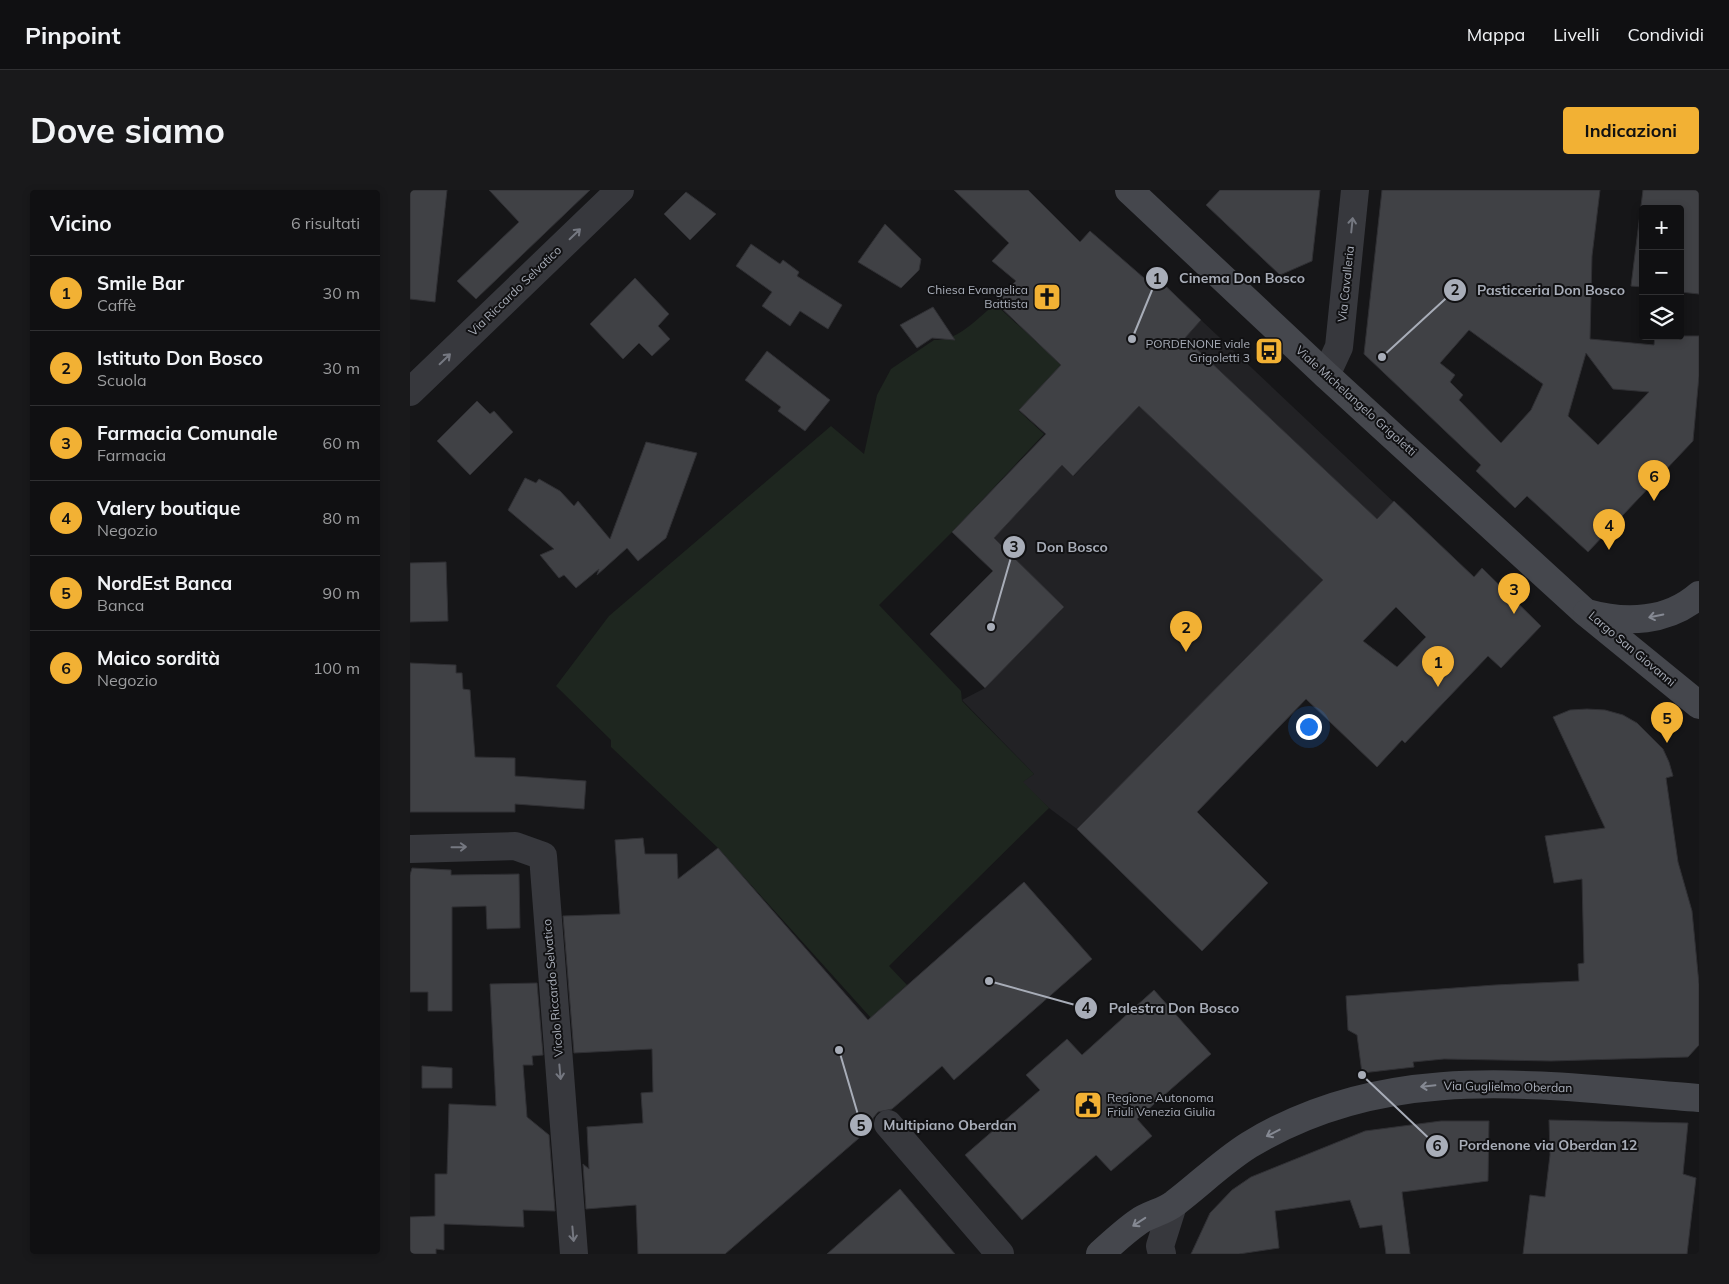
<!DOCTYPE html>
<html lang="it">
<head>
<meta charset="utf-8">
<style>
	:root { --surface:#101012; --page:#19191b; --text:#f1f3f6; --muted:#9c9d9f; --line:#303032; --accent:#f2b134 }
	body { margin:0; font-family:Mulish,sans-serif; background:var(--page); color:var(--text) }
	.controls { position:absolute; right:15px; top:15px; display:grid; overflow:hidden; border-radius:5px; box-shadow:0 2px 8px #0003 }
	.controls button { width:45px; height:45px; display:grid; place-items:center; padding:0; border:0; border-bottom:1px solid var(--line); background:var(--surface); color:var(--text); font:25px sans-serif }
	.you { position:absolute; left:898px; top:536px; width:18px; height:18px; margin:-12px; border:4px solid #fff; border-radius:50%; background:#1a73e8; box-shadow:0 0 0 8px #1a73e833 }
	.badge { display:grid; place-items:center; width:32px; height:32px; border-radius:50%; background:var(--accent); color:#111; font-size:16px; font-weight:700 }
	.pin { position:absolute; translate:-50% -41px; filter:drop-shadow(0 1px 2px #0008) }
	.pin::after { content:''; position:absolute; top:26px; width:18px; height:15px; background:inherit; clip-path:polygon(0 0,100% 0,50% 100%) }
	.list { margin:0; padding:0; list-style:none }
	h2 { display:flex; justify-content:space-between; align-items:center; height:65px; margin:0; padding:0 20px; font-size:21px }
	h2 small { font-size:16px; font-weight:400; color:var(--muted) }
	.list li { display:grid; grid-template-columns:32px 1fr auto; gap:15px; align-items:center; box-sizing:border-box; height:75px; padding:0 20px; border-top:1px solid var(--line) }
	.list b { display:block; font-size:19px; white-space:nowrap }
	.list p { margin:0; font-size:16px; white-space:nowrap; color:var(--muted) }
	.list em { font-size:16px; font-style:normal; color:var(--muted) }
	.icon { flex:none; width:28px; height:28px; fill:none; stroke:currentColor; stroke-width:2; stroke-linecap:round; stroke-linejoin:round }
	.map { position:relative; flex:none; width:1289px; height:1064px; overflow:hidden; border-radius:5px }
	header { display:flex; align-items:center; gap:30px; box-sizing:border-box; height:70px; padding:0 25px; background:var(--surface); border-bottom:1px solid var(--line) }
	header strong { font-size:24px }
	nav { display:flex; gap:28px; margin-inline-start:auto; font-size:18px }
	.intro { display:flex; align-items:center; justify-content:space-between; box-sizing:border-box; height:120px; padding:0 30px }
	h1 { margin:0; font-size:35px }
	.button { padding:12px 22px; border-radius:5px; background:var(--accent); color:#111; font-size:18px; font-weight:700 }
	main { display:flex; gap:30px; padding:0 30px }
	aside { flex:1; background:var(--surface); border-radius:5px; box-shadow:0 2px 8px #0003 }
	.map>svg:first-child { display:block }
	.built { fill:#222225 }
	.green { fill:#1e261f }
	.building { fill:#404145; stroke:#303034; fill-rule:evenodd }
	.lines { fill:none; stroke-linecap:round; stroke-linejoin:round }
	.street { stroke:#37383d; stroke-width:28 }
	.secondary { stroke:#45474d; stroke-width:28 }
	.oneway { stroke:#757881 }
	.oneway2 { stroke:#858993 }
	.labels { text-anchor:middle; stroke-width:4; stroke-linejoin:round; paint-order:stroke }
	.street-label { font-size:12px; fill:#a8adb8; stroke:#111113 }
	.poi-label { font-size:12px; fill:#a8adb8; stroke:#111113; text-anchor:end }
	.leader { fill:none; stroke:#a8adb8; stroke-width:2 }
	.callout-dot { fill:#a8adb8; stroke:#111113; stroke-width:2 }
	.mark-label { font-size:15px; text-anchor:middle; font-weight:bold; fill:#111 }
	.callout-label { font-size:14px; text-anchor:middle; font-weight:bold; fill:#a8adb8; stroke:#111113; stroke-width:4; stroke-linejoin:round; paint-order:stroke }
</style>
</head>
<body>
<header>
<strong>Pinpoint</strong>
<nav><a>Mappa</a><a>Livelli</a><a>Condividi</a></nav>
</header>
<div class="intro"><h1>Dove siamo</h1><a class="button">Indicazioni</a></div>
<main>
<aside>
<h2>Vicino<small>6 risultati</small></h2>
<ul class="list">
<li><span class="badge">1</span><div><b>Smile Bar</b><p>Caffè</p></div><em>30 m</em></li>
<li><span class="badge">2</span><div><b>Istituto Don Bosco</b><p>Scuola</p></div><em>30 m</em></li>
<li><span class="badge">3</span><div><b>Farmacia Comunale</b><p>Farmacia</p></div><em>60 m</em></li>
<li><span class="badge">4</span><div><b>Valery boutique</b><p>Negozio</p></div><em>80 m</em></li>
<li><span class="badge">5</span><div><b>NordEst Banca</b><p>Banca</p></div><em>90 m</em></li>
<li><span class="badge">6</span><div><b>Maico sordità</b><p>Negozio</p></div><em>100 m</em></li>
</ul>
</aside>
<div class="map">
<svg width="1289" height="1064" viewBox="0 0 1289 1064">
	<rect width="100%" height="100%" fill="#161618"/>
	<polygon class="built" points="791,130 1042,367 986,417 787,622 858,693 792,761 667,639 639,618 612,592 624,584 552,510 575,498 654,417 584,348 652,275 664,286 729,216 775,148"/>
	<path class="green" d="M585 114 652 175 609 221 634 244 542 342 469 415 551 501 552 511 624 584 613 592 639 618 479 776 497 795 461 828 307 657 201 557V550L146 496 199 426 421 236 454 264 467 205 481 179 524 150C547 152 568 128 585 114Z"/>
	<g class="building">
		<polygon points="0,0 37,0 25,112 0,109"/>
		<polygon points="79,0 180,0 66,109 47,91 109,32"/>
		<path d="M544 0H618L670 52 680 41 734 88 740 81 791 130 775 148 967 329 984 311 1064 387 1072 378 1131 436 1091 478 1078 466 995 553 992 550 967 577 896 509 787 622 858 693 792 761 667 639 913 390 729 216 663 286 652 275 584 348 654 417 575 498 520 444 583 381 542 342 636 244 609 220 651 175 585 112 606 91 582 71 599 53ZM986 417 1016 447 987 477 953 451Z"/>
		<polygon points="810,0 910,0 902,71 870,85 796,15"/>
		<path d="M972 0H1190L1182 66 1180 149 1244 155 1245 146H1289V186L1283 251 1178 362 1117 306 1105 318 1066 281 1071 275 954 164ZM1059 140 1133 194 1121 220 1091 253 1049 210 1053 205 1040 192 1045 185 1030 173ZM1176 163 1203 199 1239 202 1188 255 1158 226Z"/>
		<polygon points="1233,0 1289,0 1289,104 1270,102 1270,19 1233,19 1233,97 1221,96"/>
		<polygon points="276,2 306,24 280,50 254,24"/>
		<polygon points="475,34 511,69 509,80 491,98 448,72"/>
		<polygon points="341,54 370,74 373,70 389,82 387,86 432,115 418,139 390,121 380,136 352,116 362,102 326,76"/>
		<polygon points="225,88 259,124 248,136 260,149 242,166 229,153 213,169 180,134"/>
		<polygon points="523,117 545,150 522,148 507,158 490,135"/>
		<polygon points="357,161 420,210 395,241 368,221 371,217 335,190"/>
		<polygon points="67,211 80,224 84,221 103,242 60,285 27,251"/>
		<polygon points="236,252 287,263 256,348 228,371 217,358 187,385 189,379 166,398 154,385 149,388 130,365 144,359 98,320 115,288 126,293 129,289 150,301 164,316 168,311 200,349"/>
		<polygon points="36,372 38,431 0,432 0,373"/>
		<polygon points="0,473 46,475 46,483 52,483 53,499 60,500 65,567 105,568 105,586 176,591 174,619 105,614 105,622 0,622"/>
		<polygon points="1177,519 1195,520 1213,525 1227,533 1253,559 1259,572 1263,586 1256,588 1268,672 1282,721 1289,794 1289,855 1278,867 1141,871 1034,869 1003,872 1004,877 952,883 947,845 938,840 936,806 1085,795 1169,791 1168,774 1174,773 1172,689 1144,693 1135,646 1195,638 1143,527 1160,520"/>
		<polygon points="233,648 235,664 267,664 268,689 308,658 458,830 614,692 682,769 544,890 532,876 482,919 468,922 463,928 463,936 315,1064 228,1064 226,1015 176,1019 173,974 179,979 177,937 233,933 231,903 243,902 242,859 164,863 153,726 210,724 205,650"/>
		<polygon points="2,678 41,680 41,685 109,684 110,738 77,739 76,716 42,717 42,821 18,821 18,802 0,802 0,685"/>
		<polygon points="127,793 133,865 122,866 123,875 113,875 117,927 139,945 145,1021 113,1020 114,1037 34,1034 34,1060 26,1059 26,1064 0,1064 0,1027 25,1026 25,984 37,984 39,914 86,916 80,794"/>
		<polygon points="744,800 801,864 727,929 742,946 715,969 701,981 686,965 612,1030 555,965 630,900 616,885 657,849 672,865"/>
		<polygon points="12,876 42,878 42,898 12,898"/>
		<polygon points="1139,930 1278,933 1273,984 1286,988 1277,1064 1113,1064 1120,1005 1135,1007 1140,965"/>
		<polygon points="1031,931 1079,931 1078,991 992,1002 1000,1064 976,1064 972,1035 950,1038 940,1010 865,1021 869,1058 829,1064 781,1064 800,1023 822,1000 841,987 955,941"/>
		<polygon points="490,999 545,1064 417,1064"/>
	</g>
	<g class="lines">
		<g class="street">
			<polyline points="916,185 929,157 945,0"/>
			<polyline points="0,202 210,0"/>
			<polyline points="0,659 105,656 133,666 164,1064"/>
			<polyline points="478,934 590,1064"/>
			<polyline points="752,1064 750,1056 763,1015"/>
		</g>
		<g class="secondary">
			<polyline points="719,0 916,185 1175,422 1289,515"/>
			<path d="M1177 423C1216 434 1258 432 1289 405"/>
			<path d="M690 1064C702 1053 715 1041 728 1032 739 1024 754 1022 765 1013 790 994 812 972 839 955 980 869 1133 896 1289 908"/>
		</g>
	</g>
	<defs><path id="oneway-shaft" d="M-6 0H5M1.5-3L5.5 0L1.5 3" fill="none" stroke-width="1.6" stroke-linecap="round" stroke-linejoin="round" transform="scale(1.25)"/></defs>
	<g class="oneway">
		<use href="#oneway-shaft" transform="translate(942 35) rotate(-84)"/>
		<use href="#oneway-shaft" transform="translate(165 44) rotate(-44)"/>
		<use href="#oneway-shaft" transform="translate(35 169) rotate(-44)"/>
		<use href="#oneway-shaft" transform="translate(49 657) rotate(-1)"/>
		<use href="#oneway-shaft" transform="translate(150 882) rotate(85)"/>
		<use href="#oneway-shaft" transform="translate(163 1044) rotate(85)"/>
	</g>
	<g class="oneway2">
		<use href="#oneway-shaft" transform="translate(1246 426) rotate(168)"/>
		<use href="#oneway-shaft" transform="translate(1018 896) rotate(174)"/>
		<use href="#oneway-shaft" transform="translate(863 943) rotate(153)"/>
		<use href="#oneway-shaft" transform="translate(729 1032) rotate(147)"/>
	</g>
	<defs>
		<symbol id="church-square" viewBox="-11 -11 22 22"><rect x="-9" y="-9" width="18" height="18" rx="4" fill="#f2b134" stroke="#111113"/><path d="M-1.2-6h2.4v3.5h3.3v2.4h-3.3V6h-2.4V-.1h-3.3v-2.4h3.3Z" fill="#111"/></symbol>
		<symbol id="bus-square" viewBox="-11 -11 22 22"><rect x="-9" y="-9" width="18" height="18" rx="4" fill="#f2b134" stroke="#111113"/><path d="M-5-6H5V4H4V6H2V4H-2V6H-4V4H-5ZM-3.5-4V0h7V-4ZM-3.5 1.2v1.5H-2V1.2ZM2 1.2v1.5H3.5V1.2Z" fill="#111"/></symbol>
		<symbol id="civic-square" viewBox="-11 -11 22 22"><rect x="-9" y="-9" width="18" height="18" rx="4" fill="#f2b134" stroke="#111113"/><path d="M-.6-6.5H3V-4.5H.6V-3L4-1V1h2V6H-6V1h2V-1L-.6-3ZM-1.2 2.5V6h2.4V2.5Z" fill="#111"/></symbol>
	</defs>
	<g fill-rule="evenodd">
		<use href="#church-square" x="621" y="91" width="32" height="32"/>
		<use href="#bus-square" x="843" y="145" width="32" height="32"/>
		<use href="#civic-square" x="662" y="899" width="32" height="32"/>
	</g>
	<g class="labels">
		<g class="street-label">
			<text transform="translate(936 94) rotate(-84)" y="4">Via Cavalleria</text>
			<text transform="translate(105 101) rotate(-44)" y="4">Via Riccardo Selvatico</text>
			<text transform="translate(946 211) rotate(42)" y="4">Viale Michelangelo Grigoletti</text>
			<text transform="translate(1222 459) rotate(40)" y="4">Largo San Giovanni</text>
			<text transform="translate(143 798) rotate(-95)" y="4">Vicolo Riccardo Selvatico</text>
			<text transform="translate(1098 897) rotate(1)" y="4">Via Guglielmo Oberdan</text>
		</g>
		<g class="poi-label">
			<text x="618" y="104">Chiesa Evangelica<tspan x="618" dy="14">Battista</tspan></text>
			<text x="840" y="158">PORDENONE viale<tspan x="840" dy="14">Grigoletti 3</tspan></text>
			<text x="697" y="912" text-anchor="start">Regione Autonoma<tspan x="697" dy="14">Friuli Venezia Giulia</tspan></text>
		</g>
	</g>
	<path class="leader" d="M722 149L747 88M972 167L1045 100M581 437L604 357M579 791L676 818M429 860L451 935M952 885L1027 956"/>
	<g class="callout-dot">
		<circle cx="722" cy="149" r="5"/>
		<circle cx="972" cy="167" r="5"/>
		<circle cx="581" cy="437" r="5"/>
		<circle cx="579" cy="791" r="5"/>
		<circle cx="429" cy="860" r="5"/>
		<circle cx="952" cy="885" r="5"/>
		<circle cx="747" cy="88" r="12"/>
		<circle cx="1045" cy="100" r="12"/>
		<circle cx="604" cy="357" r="12"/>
		<circle cx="676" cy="818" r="12"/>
		<circle cx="451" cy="935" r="12"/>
		<circle cx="1027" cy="956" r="12"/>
	</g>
	<g class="mark-label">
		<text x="747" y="94">1</text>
		<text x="1045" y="105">2</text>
		<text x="604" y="362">3</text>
		<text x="676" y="823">4</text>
		<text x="451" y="941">5</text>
		<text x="1027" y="961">6</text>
	</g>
	<g class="callout-label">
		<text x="832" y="93">Cinema Don Bosco</text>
		<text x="1141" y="105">Pasticceria Don Bosco</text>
		<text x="662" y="362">Don Bosco</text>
		<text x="764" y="823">Palestra Don Bosco</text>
		<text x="540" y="940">Multipiano Oberdan</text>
		<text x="1138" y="960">Pordenone via Oberdan 12</text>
	</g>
</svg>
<div class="controls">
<button>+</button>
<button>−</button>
<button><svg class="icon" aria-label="layers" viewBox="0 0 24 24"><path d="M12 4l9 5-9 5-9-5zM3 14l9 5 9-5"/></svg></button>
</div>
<div class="you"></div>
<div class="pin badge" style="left:1028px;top:497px">1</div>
<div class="pin badge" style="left:776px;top:462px">2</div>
<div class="pin badge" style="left:1104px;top:424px">3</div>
<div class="pin badge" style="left:1199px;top:360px">4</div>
<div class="pin badge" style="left:1257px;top:553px">5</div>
<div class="pin badge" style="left:1244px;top:311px">6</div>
</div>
</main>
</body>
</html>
